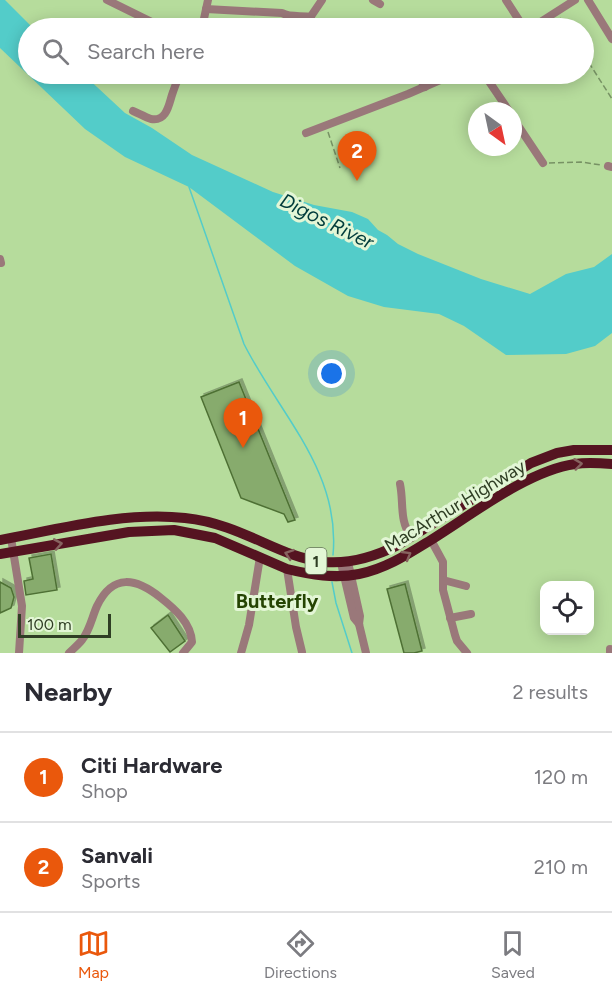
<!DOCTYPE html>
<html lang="en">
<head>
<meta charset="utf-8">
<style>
	:root { --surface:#fff; --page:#f7f7f7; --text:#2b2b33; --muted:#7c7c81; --line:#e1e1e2; --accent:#ea580c }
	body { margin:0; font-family:Figtree,sans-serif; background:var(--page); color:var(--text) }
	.controls { position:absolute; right:18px; bottom:18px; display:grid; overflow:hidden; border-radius:12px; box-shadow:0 3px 15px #0003 }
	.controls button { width:54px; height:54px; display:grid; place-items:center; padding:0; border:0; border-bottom:2px solid var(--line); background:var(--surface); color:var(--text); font:30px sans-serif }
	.compass { position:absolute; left:468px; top:102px; width:54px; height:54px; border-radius:50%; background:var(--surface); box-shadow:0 3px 15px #0003; rotate:147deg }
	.scale { position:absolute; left:18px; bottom:15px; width:93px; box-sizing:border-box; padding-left:6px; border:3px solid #2f3e24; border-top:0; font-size:16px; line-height:21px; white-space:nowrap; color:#2f3e24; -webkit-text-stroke:4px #e3f6d6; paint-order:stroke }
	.you { position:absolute; left:332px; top:374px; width:21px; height:21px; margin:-15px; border:4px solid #fff; border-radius:50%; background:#1a73e8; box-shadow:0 0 0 9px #1a73e833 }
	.badge { display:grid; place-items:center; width:39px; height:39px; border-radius:50%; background:var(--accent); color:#fff; font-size:20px; font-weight:700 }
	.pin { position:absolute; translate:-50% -50px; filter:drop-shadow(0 2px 3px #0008) }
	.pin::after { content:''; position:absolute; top:32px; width:21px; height:18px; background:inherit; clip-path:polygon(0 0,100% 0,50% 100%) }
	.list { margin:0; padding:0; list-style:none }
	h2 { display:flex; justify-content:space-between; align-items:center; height:78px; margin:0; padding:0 24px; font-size:26px }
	h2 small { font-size:20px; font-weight:400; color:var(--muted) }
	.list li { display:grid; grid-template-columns:39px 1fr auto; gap:18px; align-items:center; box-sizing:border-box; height:90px; padding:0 24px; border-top:2px solid var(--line) }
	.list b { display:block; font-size:22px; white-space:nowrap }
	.list p { margin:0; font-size:20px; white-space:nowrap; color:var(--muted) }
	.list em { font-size:20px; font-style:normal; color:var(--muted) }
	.icon { flex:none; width:33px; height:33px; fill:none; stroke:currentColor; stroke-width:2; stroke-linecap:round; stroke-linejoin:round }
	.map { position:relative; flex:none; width:612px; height:653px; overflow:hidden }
	.search { position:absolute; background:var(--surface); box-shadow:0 3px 15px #0003; left:18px; right:18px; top:18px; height:66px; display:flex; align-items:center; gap:15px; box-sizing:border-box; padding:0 21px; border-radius:33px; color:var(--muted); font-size:22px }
	.sheet { height:258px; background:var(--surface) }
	nav { display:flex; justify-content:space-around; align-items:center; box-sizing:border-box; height:84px; border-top:2px solid var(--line); background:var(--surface); font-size:16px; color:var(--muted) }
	nav a { display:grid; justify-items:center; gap:3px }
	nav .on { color:var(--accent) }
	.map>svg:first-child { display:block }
	.water { fill:#53ccc9 }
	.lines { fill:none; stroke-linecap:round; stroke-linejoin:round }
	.stream { stroke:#53ccc9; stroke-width:1.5 }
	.building { fill:#87ab6d; stroke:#4e7034; stroke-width:1.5; filter:url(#shadow) }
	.path { stroke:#779264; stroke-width:1.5; stroke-dasharray:6 3; stroke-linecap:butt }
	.minor { stroke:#9a787a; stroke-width:8 }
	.highway { stroke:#551421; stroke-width:10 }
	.oneway { stroke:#876360 }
	.labels { text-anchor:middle; stroke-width:6; stroke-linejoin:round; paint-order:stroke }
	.shield { fill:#e3f6d6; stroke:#657559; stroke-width:1.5 }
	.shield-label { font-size:16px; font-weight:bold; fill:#2f3e24 }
	.street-label { font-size:18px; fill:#2f3e24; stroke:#e3f6d6 }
	.water-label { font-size:20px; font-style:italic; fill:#013c3b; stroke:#e3f6d6 }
	.neighbourhood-label { font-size:20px; font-weight:bold; fill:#254403; stroke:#e3f6d6 }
</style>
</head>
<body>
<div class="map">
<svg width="612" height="653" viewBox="0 0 612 653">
	<defs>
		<filter id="shadow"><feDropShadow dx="3" dy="-3" stdDeviation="0" flood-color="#0004"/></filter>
	</defs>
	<rect width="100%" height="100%" fill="#b6dc9c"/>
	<polygon class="water" points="0,0 5,0 33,28 28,28 28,74 83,74 125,113 152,128 192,155 273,192 314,205 352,212 368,219 378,230 387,235 398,244 418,254 481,279 530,294 566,274 594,267 612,254 612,333 595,346 566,354 506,355 464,326 439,314 384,307 348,296 295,266 189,187 125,157 85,129 0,48"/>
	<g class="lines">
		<g class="stream">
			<path d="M189 187 244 344C279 414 341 471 333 555"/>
			<polyline points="332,582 336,603 352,653"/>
		</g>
	</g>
	<g class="building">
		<polygon points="239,382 295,520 288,522 284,514 241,498 201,397"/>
		<polygon points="51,554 57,590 26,595 24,581 33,579 29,558"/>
		<polygon points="0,582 11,588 14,597 11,608 0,613"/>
		<polygon points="405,584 422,651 414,653 404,653 387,589"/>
		<polygon points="168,615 185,641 170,652 151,628"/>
	</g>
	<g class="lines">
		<g class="path">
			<polyline points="560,18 567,28"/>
			<polyline points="584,55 612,99"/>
			<polyline points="328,132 340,168"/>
			<polyline points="549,163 581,162 601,165"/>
		</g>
		<g class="minor">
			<polyline points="107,0 164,28"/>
			<polyline points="373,0 380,4"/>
			<polyline points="506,0 524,28"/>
			<polyline points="588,0 612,39"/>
			<path d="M206 9 282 13C290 18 302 15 311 17"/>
			<polyline points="202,28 208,0"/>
			<polyline points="303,28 322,0"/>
			<polyline points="531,28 575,0"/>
			<polyline points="260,74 270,77 276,74"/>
			<polyline points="417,74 425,87"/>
			<polyline points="484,74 509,111"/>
			<path d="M133 111C138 113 145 117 151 119 168 122 169 102 173 92 175 85 178 79 181 74"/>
			<polyline points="513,118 543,163"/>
			<polyline points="306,133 408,94 454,74"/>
			<polyline points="608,166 612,167"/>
			<polyline points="0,259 1,263"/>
			<path d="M400 484C404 503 399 520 411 537"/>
			<polyline points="11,538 22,606 19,653"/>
			<polyline points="431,540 443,562 443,590 455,635 457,641 467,653"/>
			<polyline points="348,562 360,616 359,624 366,653"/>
			<polyline points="341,563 354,618 359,624"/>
			<polyline points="287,569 296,627 302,652"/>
			<polyline points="443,580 466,586"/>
			<polyline points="450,618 471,614"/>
			<polyline points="610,649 610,653"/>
			<path d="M69 653C73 649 78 645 82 640 90 630 92 617 97 606 113 573 136 578 161 598 175 609 191 623 192 642L183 653"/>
			<polyline points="241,653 249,625 260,557"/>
		</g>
		<g class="highway">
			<path d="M0 540C59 529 126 511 185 518 270 527 303 593 398 545L531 463 557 453 574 450H612"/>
			<path d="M0 554 129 532 174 530 215 538 287 569C311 575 335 579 359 574 384 569 405 556 426 543 469 517 526 471 575 464 587 462 600 463 612 464"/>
		</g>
	</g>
	<defs><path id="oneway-chevron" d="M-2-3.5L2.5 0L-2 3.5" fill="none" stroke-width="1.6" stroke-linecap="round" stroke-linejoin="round" transform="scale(1.5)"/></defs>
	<g class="oneway">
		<use href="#oneway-chevron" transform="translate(578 464) rotate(-7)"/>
		<use href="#oneway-chevron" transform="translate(58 544) rotate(-10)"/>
		<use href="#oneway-chevron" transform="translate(289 554) rotate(-161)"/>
		<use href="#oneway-chevron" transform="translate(407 555) rotate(-30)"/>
	</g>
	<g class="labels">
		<rect class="shield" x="305.5" y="548" width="21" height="26" rx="4.5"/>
		<g class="shield-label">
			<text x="316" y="567">1</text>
		</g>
		<g class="street-label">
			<text transform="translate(455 506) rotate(-31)" y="6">MacArthur Highway</text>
		</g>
		<g class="water-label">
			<text transform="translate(327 221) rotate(26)" y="7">Digos River</text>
		</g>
		<g class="neighbourhood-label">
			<text x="277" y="608">Butterfly</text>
		</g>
	</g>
</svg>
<div class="controls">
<button><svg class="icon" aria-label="locate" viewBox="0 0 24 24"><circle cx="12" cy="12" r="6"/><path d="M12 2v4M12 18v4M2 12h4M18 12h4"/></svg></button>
</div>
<svg class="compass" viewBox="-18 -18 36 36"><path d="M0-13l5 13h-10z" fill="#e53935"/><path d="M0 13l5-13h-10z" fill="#7c7c81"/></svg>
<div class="scale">100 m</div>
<div class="you"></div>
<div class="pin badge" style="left:243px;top:448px">1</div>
<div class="pin badge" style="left:357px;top:181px">2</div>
<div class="search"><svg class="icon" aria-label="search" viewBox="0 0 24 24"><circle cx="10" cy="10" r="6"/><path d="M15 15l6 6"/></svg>Search here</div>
</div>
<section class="sheet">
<h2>Nearby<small>2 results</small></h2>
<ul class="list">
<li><span class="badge">1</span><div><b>Citi Hardware</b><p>Shop</p></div><em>120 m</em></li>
<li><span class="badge">2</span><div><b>Sanvali</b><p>Sports</p></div><em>210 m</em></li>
</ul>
</section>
<nav>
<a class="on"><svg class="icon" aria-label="map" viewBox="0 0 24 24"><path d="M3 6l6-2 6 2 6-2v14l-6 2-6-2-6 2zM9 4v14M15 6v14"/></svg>Map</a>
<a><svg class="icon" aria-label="directions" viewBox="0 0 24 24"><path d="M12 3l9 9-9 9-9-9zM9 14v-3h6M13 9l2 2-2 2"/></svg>Directions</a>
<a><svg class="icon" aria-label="saved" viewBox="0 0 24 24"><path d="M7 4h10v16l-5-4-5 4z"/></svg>Saved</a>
</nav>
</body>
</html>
